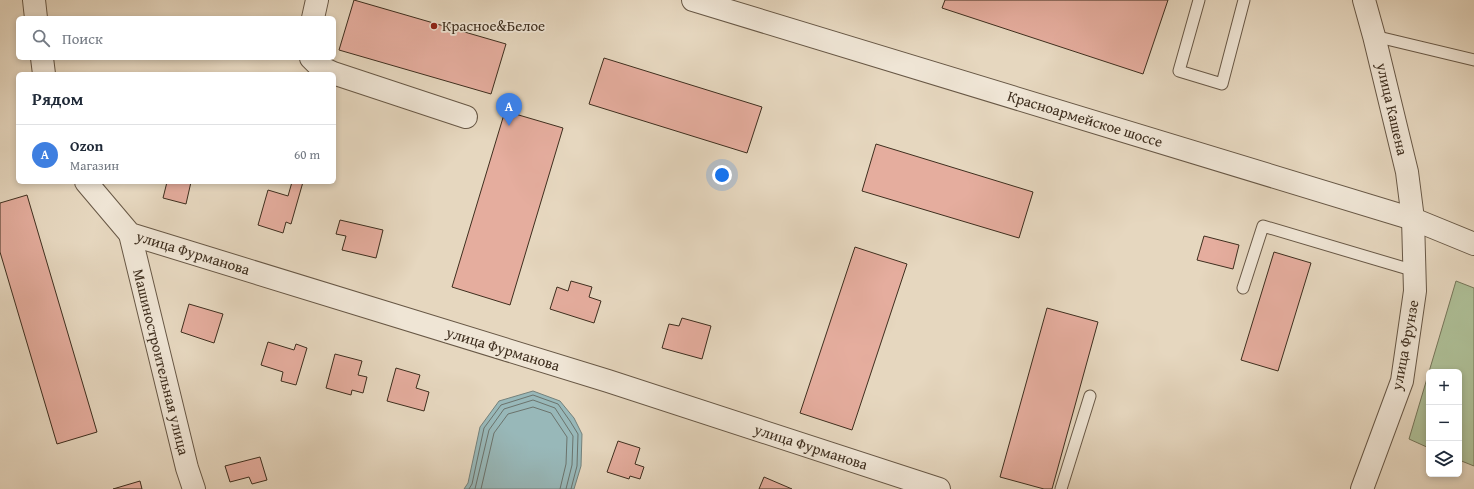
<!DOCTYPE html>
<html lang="ru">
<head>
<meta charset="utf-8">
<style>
	:root { --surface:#fff; --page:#f6f6f7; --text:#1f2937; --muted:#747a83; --line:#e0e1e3; --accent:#8f2418 }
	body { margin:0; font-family:"Gentium Book Plus",serif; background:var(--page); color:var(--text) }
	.controls { position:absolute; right:12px; bottom:12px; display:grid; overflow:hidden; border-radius:6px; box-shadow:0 2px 6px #0003 }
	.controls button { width:36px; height:36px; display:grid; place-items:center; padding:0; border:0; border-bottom:1px solid var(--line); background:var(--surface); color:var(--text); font:20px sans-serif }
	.you { position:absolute; left:722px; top:175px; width:14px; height:14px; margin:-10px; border:3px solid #fff; border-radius:50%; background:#1a73e8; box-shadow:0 0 0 6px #1a73e833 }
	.badge { display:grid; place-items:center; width:26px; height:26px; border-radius:50%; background:var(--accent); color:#fff; font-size:13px; font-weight:700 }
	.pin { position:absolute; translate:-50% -33px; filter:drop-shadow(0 1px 2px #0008) }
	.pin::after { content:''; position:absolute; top:21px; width:14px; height:12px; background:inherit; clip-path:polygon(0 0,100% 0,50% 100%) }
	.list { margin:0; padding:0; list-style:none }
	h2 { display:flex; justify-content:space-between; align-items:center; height:52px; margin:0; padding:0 16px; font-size:17px }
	h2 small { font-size:13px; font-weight:400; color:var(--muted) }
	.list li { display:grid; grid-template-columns:26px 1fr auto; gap:12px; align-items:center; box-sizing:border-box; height:60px; padding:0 16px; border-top:1px solid var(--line) }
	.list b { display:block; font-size:15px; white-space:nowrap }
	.list p { margin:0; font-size:13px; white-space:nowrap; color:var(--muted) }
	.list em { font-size:13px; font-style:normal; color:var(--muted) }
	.icon { flex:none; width:22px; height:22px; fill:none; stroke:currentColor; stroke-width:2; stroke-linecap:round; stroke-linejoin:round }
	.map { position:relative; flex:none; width:1474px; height:489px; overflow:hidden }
	.search { position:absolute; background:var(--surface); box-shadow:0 2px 6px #0003; left:16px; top:16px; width:320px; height:44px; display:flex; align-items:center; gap:10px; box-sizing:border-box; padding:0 14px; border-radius:6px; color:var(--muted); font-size:15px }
	.panel { position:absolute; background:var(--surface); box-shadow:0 2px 6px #0003; left:16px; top:72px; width:320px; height:112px; border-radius:6px }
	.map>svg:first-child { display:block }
	.green { fill:#aebf97; stroke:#76765a }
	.water { fill:#98b8b9; stroke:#74817b }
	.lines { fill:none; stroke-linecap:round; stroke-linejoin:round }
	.shore { stroke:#6b736c; stroke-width:1 }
	.building { fill:#e5ad9e; stroke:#3e2e1e }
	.service-casing { stroke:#685846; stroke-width:13 }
	.minor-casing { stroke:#685846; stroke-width:24 }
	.tertiary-casing { stroke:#685846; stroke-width:24 }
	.service { stroke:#efe5d5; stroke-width:11 }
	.minor { stroke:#efe5d5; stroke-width:22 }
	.tertiary { stroke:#efe5d5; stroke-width:22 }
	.poi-dot { fill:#8f2418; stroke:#efe5d5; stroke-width:1.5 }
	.labels { text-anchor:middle; stroke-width:3.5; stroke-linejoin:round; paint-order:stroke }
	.poi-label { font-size:15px; fill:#3e2e1e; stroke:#efe5d5; text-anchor:start }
	.street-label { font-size:15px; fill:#3e2e1e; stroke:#efe5d5 }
</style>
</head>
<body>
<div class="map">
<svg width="1474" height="489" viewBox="0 0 1474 489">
	<rect width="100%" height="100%" fill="#e6d7bf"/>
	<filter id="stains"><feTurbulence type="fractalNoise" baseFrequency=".005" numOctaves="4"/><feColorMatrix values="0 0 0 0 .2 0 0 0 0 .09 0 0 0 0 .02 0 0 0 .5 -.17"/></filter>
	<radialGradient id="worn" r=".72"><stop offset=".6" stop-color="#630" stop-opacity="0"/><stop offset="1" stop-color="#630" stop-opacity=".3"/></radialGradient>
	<polygon class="green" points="1456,281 1474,288 1474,466 1459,460 1459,372 1429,372 1429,448 1409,439"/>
	<polygon class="water" points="533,391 560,401 574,418 582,434 581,466 574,489 464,489 468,483 480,427 499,401"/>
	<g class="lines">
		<g class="shore">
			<polyline points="469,489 472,484 484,428 501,405 533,395 558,404 570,421 578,434 577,466 571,489"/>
			<polyline points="475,489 489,430 504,409 533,400 555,408 573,436 572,465 566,489"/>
			<polyline points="481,489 494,433 508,414 533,407 551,413 567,437 566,464 560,489"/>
		</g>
	</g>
	<g class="building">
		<polygon points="354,0 506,44 491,94 339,50"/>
		<polygon points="945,0 1168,0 1143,74 942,8"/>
		<polygon points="604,58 762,107 747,153 589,104"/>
		<polygon points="505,111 563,128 510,305 452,287"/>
		<polygon points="876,144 1033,192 1019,238 862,191"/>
		<polygon points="167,182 191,182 186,204 163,198"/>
		<polygon points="292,182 303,182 291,224 286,222 283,233 258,225 268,190 288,196"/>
		<polygon points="27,195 97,432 57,444 0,252 0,203"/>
		<polygon points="340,220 383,230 376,258 342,250 346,236 336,234"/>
		<polygon points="1204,236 1239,245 1233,269 1197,260"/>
		<polygon points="855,247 907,264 852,430 800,413"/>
		<polygon points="1274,252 1311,263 1278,371 1241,360"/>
		<polygon points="571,281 592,287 589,297 601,301 594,323 550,309 557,287 568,291"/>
		<polygon points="189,304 223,314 214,343 181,332"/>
		<polygon points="1047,308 1098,322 1052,489 1044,489 1000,477"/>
		<polygon points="682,318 711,326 702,359 662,348 669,324 679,326"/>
		<polygon points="268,342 294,350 296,344 307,348 296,385 281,381 283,372 261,365"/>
		<polygon points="335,354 362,361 358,375 367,377 363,393 352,390 351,395 326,388"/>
		<polygon points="396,368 420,375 416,388 429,392 424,411 387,401"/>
		<polygon points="618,441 640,448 635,464 644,467 640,479 630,476 629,479 607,472"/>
		<polygon points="260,457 267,480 252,484 249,477 230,482 225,466"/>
		<polygon points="764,477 792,489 759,489"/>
		<polygon points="140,481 142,489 113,489"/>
	</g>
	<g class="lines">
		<defs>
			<g id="service">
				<polyline points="1199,0 1179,71 1222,84 1244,0"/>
				<polyline points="1374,36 1474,60"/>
				<polyline points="1243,288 1263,226 1415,271"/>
				<polyline points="1061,489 1090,396"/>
			</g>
			<g id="minor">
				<polyline points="34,0 36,18"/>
				<polyline points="313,18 317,0"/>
				<polyline points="42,58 44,74"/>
				<polyline points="311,58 320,67 333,73 466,117"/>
				<polyline points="86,182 130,234 608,381 939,489"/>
				<polyline points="130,234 187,468 194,489"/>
				<polyline points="1362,489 1402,381 1415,291 1413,219 1407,172 1374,36 1364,0"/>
			</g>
			<polyline id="tertiary" points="693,0 1413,219 1474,244"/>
		</defs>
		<use href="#service" class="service-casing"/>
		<use href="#minor" class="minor-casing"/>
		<use href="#tertiary" class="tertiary-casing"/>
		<use href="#service" class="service"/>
		<use href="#minor" class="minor"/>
		<use href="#tertiary" class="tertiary"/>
	</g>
	<circle class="poi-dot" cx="434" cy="26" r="4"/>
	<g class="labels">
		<g class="poi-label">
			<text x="442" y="31">Красное&amp;Белое</text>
		</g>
		<g class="street-label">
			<text transform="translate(1392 109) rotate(77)" y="5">улица Кашена</text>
			<text transform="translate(1085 119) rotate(17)" y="5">Красноармейское шоссе</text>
			<text transform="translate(193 253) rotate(17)" y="5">улица Фурманова</text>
			<text transform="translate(1405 345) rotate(-79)" y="5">улица Фрунзе</text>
			<text transform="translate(503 349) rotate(17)" y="5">улица Фурманова</text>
			<text transform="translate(161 362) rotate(76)" y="5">Машиностроительная улица</text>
			<text transform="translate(811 447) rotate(18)" y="5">улица Фурманова</text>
		</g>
	</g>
	<rect width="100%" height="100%" filter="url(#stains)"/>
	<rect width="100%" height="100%" fill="url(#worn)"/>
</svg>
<div class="controls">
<button>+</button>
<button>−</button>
<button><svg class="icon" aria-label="layers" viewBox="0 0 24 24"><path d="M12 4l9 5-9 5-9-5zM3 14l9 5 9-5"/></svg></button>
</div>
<div class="you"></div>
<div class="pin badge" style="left:509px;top:126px;background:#3f7fe0">A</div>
<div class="search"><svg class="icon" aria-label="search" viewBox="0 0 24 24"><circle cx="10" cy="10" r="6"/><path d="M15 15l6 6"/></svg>Поиск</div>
<section class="panel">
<h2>Рядом<small></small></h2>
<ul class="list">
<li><span class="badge" style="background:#3f7fe0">A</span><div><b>Ozon</b><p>Магазин</p></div><em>60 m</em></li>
</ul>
</section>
</div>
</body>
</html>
